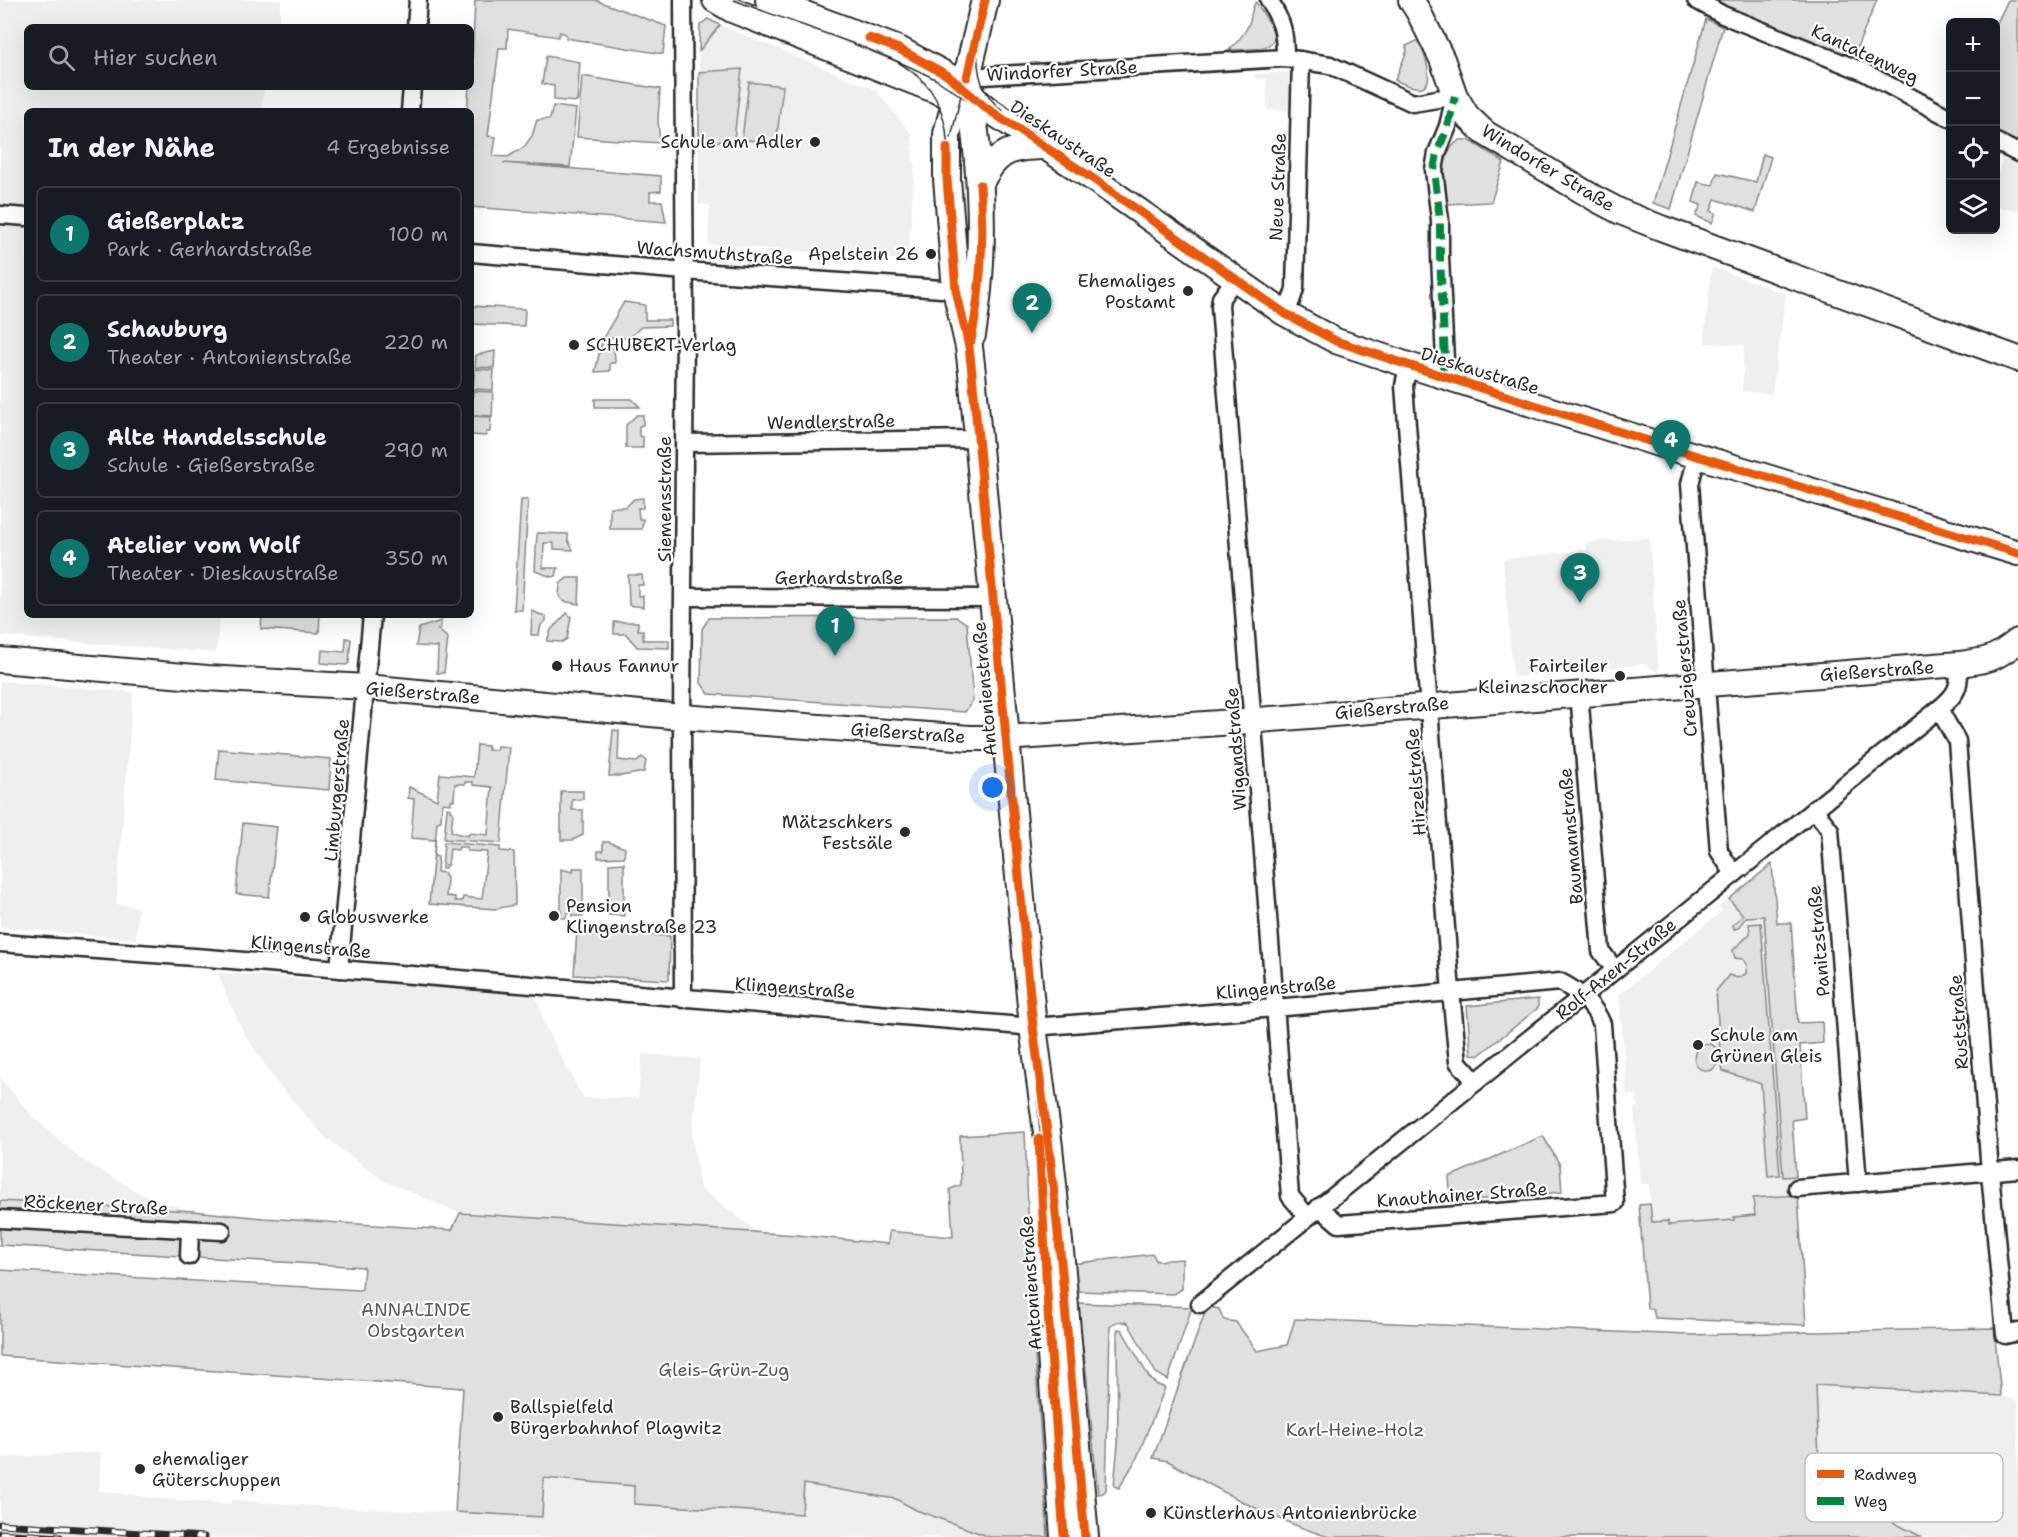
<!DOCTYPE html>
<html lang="de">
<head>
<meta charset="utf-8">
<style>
	:root { --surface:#171b24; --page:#20242c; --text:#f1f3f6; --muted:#9ea1a6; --line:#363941; --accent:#0f766e }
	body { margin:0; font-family:"Shantell Sans",sans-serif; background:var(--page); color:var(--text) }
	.controls { position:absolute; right:18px; top:18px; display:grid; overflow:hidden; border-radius:9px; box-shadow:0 6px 24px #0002 }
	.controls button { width:54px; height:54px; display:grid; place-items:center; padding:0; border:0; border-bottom:2px solid var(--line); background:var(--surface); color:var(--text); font:30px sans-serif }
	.you { position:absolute; left:993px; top:788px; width:21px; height:21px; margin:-15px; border:4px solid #fff; border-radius:50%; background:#1a73e8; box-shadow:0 0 0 9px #1a73e833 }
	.badge { display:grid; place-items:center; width:39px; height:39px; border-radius:50%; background:var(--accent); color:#fff; font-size:20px; font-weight:700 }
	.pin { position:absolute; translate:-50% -50px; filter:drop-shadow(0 2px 3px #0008) }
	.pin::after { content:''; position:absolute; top:32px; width:21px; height:18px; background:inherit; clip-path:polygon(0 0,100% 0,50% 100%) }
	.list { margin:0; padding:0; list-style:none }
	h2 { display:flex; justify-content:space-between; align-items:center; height:78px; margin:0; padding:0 24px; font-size:26px }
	h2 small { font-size:20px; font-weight:400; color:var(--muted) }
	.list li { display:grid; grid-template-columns:39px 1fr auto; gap:18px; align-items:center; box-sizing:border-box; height:96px; margin:0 12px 12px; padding:0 12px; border:2px solid var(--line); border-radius:9px }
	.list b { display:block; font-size:22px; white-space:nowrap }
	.list p { margin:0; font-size:20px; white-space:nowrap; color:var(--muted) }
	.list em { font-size:20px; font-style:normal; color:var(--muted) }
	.icon { flex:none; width:33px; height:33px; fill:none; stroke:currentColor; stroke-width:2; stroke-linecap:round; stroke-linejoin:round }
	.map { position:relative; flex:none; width:2018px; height:1537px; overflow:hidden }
	.search { position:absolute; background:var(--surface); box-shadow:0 6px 24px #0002; left:24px; top:24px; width:450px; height:66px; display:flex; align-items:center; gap:15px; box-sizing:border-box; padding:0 21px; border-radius:9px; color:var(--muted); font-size:22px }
	.panel { position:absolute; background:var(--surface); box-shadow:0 6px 24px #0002; left:24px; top:108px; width:450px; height:510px; border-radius:9px }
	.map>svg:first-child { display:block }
	.built { fill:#efefef }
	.green { fill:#e0e0e0; stroke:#868686; stroke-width:1.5 }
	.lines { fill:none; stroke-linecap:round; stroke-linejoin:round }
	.street-casing { stroke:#2b2b2b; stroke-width:21 }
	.secondary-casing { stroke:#2b2b2b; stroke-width:28 }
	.primary-casing { stroke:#2b2b2b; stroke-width:30 }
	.street { stroke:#fff; stroke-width:16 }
	.secondary { stroke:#fff; stroke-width:24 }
	.primary { stroke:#fff; stroke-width:26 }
	.tram { stroke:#2b2b2b; stroke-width:1.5 }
	.rail-casing { stroke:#2b2b2b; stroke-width:7 }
	.rail { stroke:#fff; stroke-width:4.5; stroke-dasharray:14; stroke-linecap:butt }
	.quiet { stroke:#00873e; stroke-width:8; stroke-dasharray:15 8; stroke-linecap:butt }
	.cycleway-casing { stroke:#fff; stroke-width:13 }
	.cycleway { stroke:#e8590c; stroke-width:9 }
	.poi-dot { fill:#2b2b2b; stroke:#fff; stroke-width:2 }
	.labels { text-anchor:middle; stroke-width:4.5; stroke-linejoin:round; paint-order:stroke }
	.street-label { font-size:18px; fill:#2b2b2b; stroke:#fff }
	.poi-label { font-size:18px; fill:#2b2b2b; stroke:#fff; text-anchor:start }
	.park-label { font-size:18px; fill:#585858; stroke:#fff }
	.key { fill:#fff; stroke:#bfbfbf; stroke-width:1.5 }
	.key-label { font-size:16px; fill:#2b2b2b }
</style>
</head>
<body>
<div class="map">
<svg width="2018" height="1537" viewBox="0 0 2018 1537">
	<rect width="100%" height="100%" fill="#fff"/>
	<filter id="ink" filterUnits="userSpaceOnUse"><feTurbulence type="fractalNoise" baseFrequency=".0167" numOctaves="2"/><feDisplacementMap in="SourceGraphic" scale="12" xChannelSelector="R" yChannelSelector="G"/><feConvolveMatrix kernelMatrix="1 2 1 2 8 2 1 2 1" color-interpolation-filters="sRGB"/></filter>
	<g filter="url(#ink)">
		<g class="built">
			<polygon points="0,0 281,0 279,27 27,27 27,87 264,87 262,111 27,111 27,615 220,615 216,653 0,636"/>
			<polygon points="720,25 876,90 912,135 913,162 915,163 908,260 708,244 710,205 698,204 699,144 734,139 742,69 699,72 699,51"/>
			<polygon points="1290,72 1293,75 1292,111 1267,110 1266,79 1255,79 1255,74"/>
			<polygon points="2003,159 2018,166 2018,210 1996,207 1996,178"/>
			<polygon points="1712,267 1786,294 1772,394 1742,391 1744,345 1705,343 1705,330"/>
			<polygon points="1649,538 1659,674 1646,664 1513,677 1503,559 1586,550 1587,542"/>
			<polygon points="0,681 133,692 116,904 138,907 136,939 0,927"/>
			<polygon points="1746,885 1775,902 1778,928 1765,929 1783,1177 1796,1176 1804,1286 1656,1291 1649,1184 1640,1184 1634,1108 1638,1107 1637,1095 1627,1095 1619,995 1722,911 1719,906"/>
			<polygon points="218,973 535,994 547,1030 576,1085 584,1098 638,1098 642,1054 700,1059 692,1135 700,1188 759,1233 460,1213 382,1180 324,1136 277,1083 245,1035 229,1002"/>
			<polygon points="0,1078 33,1117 81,1159 136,1191 156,1200 193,1211 0,1201"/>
			<polygon points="1815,1385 2001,1396 2018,1401 2018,1537 1922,1537 1820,1485"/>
			<polygon points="101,1452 99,1491 162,1499 231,1504 231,1500 330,1507 541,1517 544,1478 635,1486 634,1504 801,1514 803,1484 896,1499 916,1510 990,1537 0,1537 0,1458"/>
		</g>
		<g class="green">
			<polygon points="475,0 595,0 666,26 663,54 566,38 566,34 560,32 558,37 508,29 507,48 499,48 488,136 496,137 493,156 508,157 524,147 532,136 537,120 550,119 553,106 576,109 570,167 503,163 661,176 661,191 650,192 650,201 662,201 666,222 471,207 471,111 467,111 469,87 471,87"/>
			<polygon points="1711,0 1877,0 1853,57"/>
			<polygon points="2008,0 2018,0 2018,146 1996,133 1996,25"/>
			<path d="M1256 2C1261 11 1269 21 1273 31 1281 53 1241 49 1229 50 1238 41 1246 33 1250 21 1252 14 1251 8 1256 2Z"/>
			<polygon points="708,19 720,25 699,51 700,25"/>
			<polygon points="1706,19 1723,27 1671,209 1653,203"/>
			<path d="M1419 40C1430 68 1441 103 1395 80L1407 51 1406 46Z"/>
			<polygon points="546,56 580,62 577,102 554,100 554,86 542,84"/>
			<polygon points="742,69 734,139 699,144 699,72"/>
			<polygon points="582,76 660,89 658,120 660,143 577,137"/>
			<polygon points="749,82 783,86 776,144 742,139"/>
			<path d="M1460 140H1469L1504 162 1491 202 1446 204C1445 182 1438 152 1460 140Z"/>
			<polygon points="1763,154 1771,157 1755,212 1715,199 1711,211 1716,213 1712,223 1696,216 1701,205 1693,202 1698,182 1713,185 1717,173 1756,182"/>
			<polygon points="624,302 645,305 645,320 670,320 670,326 641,327 629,338 603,338"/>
			<polygon points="471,306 525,309 524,326 471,324"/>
			<path d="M602 342C615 346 615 350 615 363H610V371L595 372Z"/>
			<polygon points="495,351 494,368 475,367 476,355"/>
			<polygon points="475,369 494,370 493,390 473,389"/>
			<polygon points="473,391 493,392 492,416 471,415"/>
			<polygon points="595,399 632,399 640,407 595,407"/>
			<polygon points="637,415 643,415 643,425 639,426 639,436 643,437 643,448 626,448 626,425"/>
			<polygon points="471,416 491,417 490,432 486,432 486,436 471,435"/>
			<polygon points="643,498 643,508 638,508 639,519 643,519 642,529 610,529 610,507 626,507 634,499"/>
			<polygon points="521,500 528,500 522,610 514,610"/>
			<polygon points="537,533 568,534 568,540 573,550 554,549 554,543 544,543 543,568 558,568 556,576 552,577 535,571"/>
			<polygon points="628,575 642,575 643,585 638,585 638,596 643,596 643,607 629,605"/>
			<polygon points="567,578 580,578 579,604 563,601 559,596 560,584"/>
			<polygon points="532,611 546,617 546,621 541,625 539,635 531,635"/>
			<polygon points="567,613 571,617 567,639 562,642 547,641 551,630"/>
			<polygon points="262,615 320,615 319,633 261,629"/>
			<polygon points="957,617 967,624 973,700 965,712 709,694 701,683 702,629 709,618"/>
			<polygon points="441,621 441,627 438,630 448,638 444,673 437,673 438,647 416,646 419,628"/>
			<polygon points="614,622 638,622 638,630 643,630 643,640 669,640 669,648 637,647 626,634 614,634"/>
			<polygon points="346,638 351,639 349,663 346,665 321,663 322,650 345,652"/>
			<polygon points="613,730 619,731 618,760 637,762 642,757 646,760 644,772 621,776 609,776"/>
			<polygon points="477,745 488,746 488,750 496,750 497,746 509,747 501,843 444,839 447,808 451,809 450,811 453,812 451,832 468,836 469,833 488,835 492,787 473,785 473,782 465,782 465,784 455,784 454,800 451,800 451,804 442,803 441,821 437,822 434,856 438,857 437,872 445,873 445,876 447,877 446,896 455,897 455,901 462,901 463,897 482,899 487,852 467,851 467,847 459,847 458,850 450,849 448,865 446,865 445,868 442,868 444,842 500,847 500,851 514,852 515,905 495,909 429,904 435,840 411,838 414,799 408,798 409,787 437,800 440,774 474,777"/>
			<polygon points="219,749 331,759 329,790 216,780"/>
			<polygon points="561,791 583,791 583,799 572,800 572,810 583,810 583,835 573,840 561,840"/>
			<polygon points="243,823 277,827 269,897 236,894"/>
			<polygon points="603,842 609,842 625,848 624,857 598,858 598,851 603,851"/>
			<polygon points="624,863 624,916 609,915 609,864"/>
			<polygon points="1772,864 1777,923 1791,923 1798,1023 1822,1022 1823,1043 1800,1045 1805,1118 1792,1120 1796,1176 1783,1177 1764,916 1746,917 1738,928 1734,929 1733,925 1743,915 1729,899"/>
			<polygon points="573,868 583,868 583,916 572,916 572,913 567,913 566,918 561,918 561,869 573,872"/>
			<path d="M1761 923 1780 1175 1768 1176 1761 1084 1723 1071 1721 1060 1712 1070C1682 1076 1694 1025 1720 1051L1716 991 1729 975 1737 978 1746 974 1747 964 1743 959 1735 958 1733 950 1750 934 1749 924Z"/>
			<polygon points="577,930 630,931 641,935 670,936 669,980 574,975"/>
			<polygon points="1538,999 1538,1008 1478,1056 1471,1054 1467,1006"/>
			<polygon points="1025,1132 1032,1312 1048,1537 990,1537 916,1510 896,1499 804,1484 802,1514 634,1504 634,1486 544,1478 542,1517 455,1512 463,1388 0,1356 0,1270 359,1290 362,1289 364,1267 0,1245 0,1201 193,1211 263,1218 452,1230 460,1213 797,1235 888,1244 889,1231 953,1237 950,1189 961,1185 960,1136"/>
			<polygon points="1543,1136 1560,1165 1562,1192 1451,1202 1449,1177"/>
			<polygon points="1798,1195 1806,1325 1655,1318 1653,1309 1647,1308 1639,1205 1650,1204 1652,1222 1668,1221 1668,1225 1734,1220 1734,1217 1755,1215 1753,1198"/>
			<polygon points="1153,1254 1156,1261 1182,1259 1182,1289 1174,1294 1074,1291 1071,1264"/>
			<path d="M1077 1303 1192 1307 1168 1380 1156 1373 1128 1323C1120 1320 1116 1321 1110 1327L1106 1490 1103 1493 1098 1494 1086 1370Z"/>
			<path d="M1211 1307 1219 1309 1224 1320 1236 1322 1257 1351 1287 1345 1295 1319 1689 1335 1994 1328 2001 1396 1816 1385 1820 1485 1922 1537H1329C1271 1519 1220 1491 1168 1461L1153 1458 1204 1315Z"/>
			<polygon points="1118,1329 1122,1330 1149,1377 1156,1384 1165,1388 1136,1460 1119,1488 1114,1486 1118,1444 1117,1331"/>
		</g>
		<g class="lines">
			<defs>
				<g id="street">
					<polyline points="683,0 685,328 682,717 683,999"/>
					<path d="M1269 0C1283 24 1285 31 1285 58"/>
					<polyline points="1696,0 1723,15 1862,71 1950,118"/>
					<polyline points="416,27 418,0"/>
					<polyline points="967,77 1285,58 1330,65 1413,103 1455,96 1448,126 1437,153 1434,170 1440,220 1440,257 1445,360 1441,376"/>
					<polyline points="410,111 412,87"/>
					<polyline points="1996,142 2018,153"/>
					<polyline points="0,215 27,217"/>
					<polyline points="471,253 685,271 956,290"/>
					<polyline points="1236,278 1221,298 1220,306 1290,1196 1307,1216"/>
					<polyline points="1284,313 1291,301 1295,289 1301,60"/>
					<polyline points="1408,365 1404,386 1451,992 1458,1062 1476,1082"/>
					<polyline points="685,443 978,439"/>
					<polyline points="1697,456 1690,484 1719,851 1734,874"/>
					<polyline points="684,597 993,598"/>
					<polyline points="1579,693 1601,951 1615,970"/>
					<polyline points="1939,709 1957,741 1990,1172 2005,1335 2018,1332"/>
					<polyline points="1814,809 1830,830 1858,1183"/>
					<path d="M0 943 208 958 1033 1027 1275 1008 1560 982C1578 991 1594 1005 1602 1024L1615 1203 1339 1224 1319 1207"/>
					<polyline points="339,969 372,615"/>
					<polyline points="1797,1188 2018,1169"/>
					<polyline points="0,1219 222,1231"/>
					<polyline points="189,1256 190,1230"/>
					<path d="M1200 1304 1939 709C1957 694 1960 688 1959 664"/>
				</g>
				<g id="secondary">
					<polyline points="715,0 732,10 975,106"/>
					<polyline points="768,0 899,49 947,75 986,108 1092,178 1284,313 1336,341 1408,365 1671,448 2018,553"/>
					<polyline points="1411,0 1418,11 1442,59 1455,96 1467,116 1485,133 1596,199 1621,212 1661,228 2018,359"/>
					<path d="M980 185C990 165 1000 150 1025 148 1032 147 1038 148 1044 146"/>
					<path d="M0 660 207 678 366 687 682 717 970 738H1006L1234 722 1959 664C1989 660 1994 660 2018 641"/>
				</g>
				<g id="primary">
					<polyline points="985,0 967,77 956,99 947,134 947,179 956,290 969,347 972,373 1033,1027 1049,1147 1061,1261 1085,1537"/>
					<path d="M967 77C982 163 987 249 972 335"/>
					<polyline points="1050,1340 1064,1537"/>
				</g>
			</defs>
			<use href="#street" class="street-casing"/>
			<use href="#secondary" class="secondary-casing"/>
			<use href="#primary" class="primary-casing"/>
			<use href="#street" class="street"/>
			<use href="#secondary" class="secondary"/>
			<use href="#primary" class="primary"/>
			<g class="tram">
				<path d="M734 0C800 26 874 47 937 80L1141 216 1275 310C1304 330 1336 345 1370 357L1689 458 2018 558"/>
				<path d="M978 45C976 72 981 94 1003 111"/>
				<path d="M898 62C927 80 940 97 946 130L1044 1174 1069 1537"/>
				<polyline points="993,108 1035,133 1120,192"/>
				<polyline points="951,138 983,0"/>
				<polyline points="1809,485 2018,547"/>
				<polyline points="1062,1322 1081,1537"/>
			</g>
			<defs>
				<g id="rail">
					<polyline points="0,1524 204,1537"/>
					<polyline points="0,1533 60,1537"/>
				</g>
			</defs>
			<use href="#rail" class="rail-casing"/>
			<use href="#rail" class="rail"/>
			<polyline class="quiet" points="1441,376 1445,360 1440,257 1440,220 1434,170 1437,153 1448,126 1455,96"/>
			<defs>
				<g id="cycleway">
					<polyline points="869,38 899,49 947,75 986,108 1092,178 1284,313 1336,341 1408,365 1671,448 2018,553"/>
					<polyline points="967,77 985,0"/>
					<polyline points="947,148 947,179 956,290 969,347 972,373 1033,1027 1049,1147 1061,1261 1085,1537"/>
					<path d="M971 341C981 290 984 237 980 185"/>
					<polyline points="1039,1139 1048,1311 1064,1537"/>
				</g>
			</defs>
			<use href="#cycleway" class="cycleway-casing"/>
			<use href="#cycleway" class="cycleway"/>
		</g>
	</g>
	<g class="poi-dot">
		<circle cx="815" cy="142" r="6"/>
		<circle cx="931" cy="254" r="6"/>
		<circle cx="1188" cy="291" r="6"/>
		<circle cx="574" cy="345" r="6"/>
		<circle cx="557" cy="666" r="6"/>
		<circle cx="1620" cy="676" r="6"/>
		<circle cx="905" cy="832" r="6"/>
		<circle cx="554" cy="916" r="6"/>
		<circle cx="305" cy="917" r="6"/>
		<circle cx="1698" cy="1045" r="6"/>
		<circle cx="498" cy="1417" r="6"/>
		<circle cx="140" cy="1469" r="6"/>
		<circle cx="1151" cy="1513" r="6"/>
	</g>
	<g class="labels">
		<g class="street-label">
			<text transform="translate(1865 54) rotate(25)" y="6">Kantatenweg</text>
			<text transform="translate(1062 71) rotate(-3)" y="6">Windorfer Straße</text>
			<text transform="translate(1063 139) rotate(34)" y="6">Dieskaustraße</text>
			<text transform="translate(1548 168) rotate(31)" y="6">Windorfer Straße</text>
			<text transform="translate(1278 187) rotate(-88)" y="6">Neue Straße</text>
			<text transform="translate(715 253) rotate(4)" y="6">Wachsmuthstraße</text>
			<text transform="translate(1480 371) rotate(17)" y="6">Dieskaustraße</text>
			<text transform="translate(831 422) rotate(-1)" y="6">Wendlerstraße</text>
			<text transform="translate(665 499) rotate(-90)" y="6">Siemensstraße</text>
			<text x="839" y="584">Gerhardstraße</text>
			<text transform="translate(1685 668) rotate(-95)" y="6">Creuzigerstraße</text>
			<text transform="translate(1877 671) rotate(-4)" y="6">Gießerstraße</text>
			<text transform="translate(985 689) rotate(-95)" y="6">Antonienstraße</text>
			<text transform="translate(423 693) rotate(5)" y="6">Gießerstraße</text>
			<text transform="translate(1392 708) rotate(-5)" y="6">Gießerstraße</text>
			<text transform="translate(908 733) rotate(4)" y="6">Gießerstraße</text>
			<text transform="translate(1236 749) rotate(-94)" y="6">Wigandstraße</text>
			<text transform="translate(1416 782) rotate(-94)" y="6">Hirzelstraße</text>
			<text transform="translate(337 790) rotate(-85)" y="6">Limburgerstraße</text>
			<text transform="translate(1571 836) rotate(-95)" y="6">Baumannstraße</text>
			<text transform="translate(1819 941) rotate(-95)" y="6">Panitzstraße</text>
			<text transform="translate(311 947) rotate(5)" y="6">Klingenstraße</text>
			<text transform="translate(1616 969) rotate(-39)" y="6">Rolf-Axen-Straße</text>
			<text transform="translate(795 988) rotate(4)" y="6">Klingenstraße</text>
			<text transform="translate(1276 988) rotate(-5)" y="6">Klingenstraße</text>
			<text transform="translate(1959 1022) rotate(-94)" y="6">Ruststraße</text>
			<text transform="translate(1462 1195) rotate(-4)" y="6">Knauthainer Straße</text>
			<text transform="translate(96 1205) rotate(3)" y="6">Röckener Straße</text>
			<text transform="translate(1031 1283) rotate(-94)" y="6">Antonienstraße</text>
		</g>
		<g class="poi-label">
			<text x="803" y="148" text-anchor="end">Schule am Adler</text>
			<text x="919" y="260" text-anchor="end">Apelstein 26</text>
			<text x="1176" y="287" text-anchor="end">Ehemaliges<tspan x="1176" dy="21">Postamt</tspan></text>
			<text x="586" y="351">SCHUBERT-Verlag</text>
			<text x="569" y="672">Haus Fannur</text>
			<text x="1608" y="672" text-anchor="end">Fairteiler<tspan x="1608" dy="21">Kleinzschocher</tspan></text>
			<text x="893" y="828" text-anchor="end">Mätzschkers<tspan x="893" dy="21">Festsäle</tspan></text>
			<text x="566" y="912">Pension<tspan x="566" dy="21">Klingenstraße 23</tspan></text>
			<text x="317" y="923">Globuswerke</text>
			<text x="1710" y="1041">Schule am<tspan x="1710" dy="21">Grünen Gleis</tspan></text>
			<text x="510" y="1413">Ballspielfeld<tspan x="510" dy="21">Bürgerbahnhof Plagwitz</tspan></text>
			<text x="152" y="1465">ehemaliger<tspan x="152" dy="21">Güterschuppen</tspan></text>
			<text x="1163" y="1519">Künstlerhaus Antonienbrücke</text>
		</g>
		<g class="park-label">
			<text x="416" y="1316">ANNALINDE<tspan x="416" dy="21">Obstgarten</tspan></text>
			<text x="724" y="1376">Gleis-Grün-Zug</text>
			<text x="1355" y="1436">Karl-Heine-Holz</text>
		</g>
	</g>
	<rect x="1805" y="1453" width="198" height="69" rx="9" class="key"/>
	<rect x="1817" y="1470" width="27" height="8" fill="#e8590c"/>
	<rect x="1817" y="1497" width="27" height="8" fill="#00873e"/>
	<g class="key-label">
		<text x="1854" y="1480">Radweg</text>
		<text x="1854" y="1507">Weg</text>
	</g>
</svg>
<div class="controls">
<button>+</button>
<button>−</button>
<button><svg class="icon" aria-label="locate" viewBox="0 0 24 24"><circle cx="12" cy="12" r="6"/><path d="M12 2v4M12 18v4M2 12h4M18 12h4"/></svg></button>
<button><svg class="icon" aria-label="layers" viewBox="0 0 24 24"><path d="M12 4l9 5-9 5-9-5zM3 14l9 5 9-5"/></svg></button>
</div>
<div class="you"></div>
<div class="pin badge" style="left:835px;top:656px">1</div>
<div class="pin badge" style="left:1032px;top:333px">2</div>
<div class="pin badge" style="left:1580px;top:603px">3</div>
<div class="pin badge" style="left:1671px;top:470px">4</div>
<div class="search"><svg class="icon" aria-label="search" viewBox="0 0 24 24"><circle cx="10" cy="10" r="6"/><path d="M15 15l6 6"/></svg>Hier suchen</div>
<section class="panel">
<h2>In der Nähe<small>4 Ergebnisse</small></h2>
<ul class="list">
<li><span class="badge">1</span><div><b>Gießerplatz</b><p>Park · Gerhardstraße</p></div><em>100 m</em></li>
<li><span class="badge">2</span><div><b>Schauburg</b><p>Theater · Antonienstraße</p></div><em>220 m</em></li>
<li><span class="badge">3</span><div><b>Alte Handelsschule</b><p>Schule · Gießerstraße</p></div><em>290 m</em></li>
<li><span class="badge">4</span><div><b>Atelier vom Wolf</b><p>Theater · Dieskaustraße</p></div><em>350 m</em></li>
</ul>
</section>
</div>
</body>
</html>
